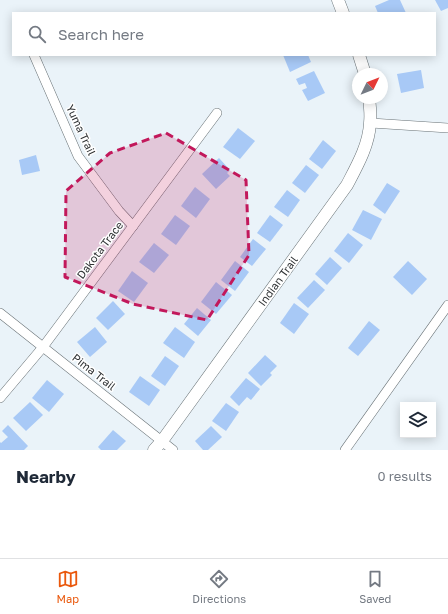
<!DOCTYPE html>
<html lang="en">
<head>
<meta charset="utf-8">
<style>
	:root { --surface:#fff; --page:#f2f2f3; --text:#1f2937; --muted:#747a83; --line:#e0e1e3; --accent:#ea580c }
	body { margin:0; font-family:"Golos Text",sans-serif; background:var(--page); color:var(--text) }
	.controls { position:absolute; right:12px; bottom:12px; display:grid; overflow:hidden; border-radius:0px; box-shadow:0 2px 10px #0003 }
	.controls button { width:36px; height:36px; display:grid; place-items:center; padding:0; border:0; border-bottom:1px solid var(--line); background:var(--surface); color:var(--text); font:20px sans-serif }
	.compass { position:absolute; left:352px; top:68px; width:36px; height:36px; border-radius:50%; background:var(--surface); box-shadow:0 2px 10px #0003; rotate:47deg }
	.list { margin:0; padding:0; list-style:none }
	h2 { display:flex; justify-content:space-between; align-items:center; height:52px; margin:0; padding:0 16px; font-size:17px }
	h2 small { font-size:13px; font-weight:400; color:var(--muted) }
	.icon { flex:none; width:22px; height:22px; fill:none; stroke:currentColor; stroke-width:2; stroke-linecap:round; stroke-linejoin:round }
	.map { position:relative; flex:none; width:448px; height:450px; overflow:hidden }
	.search { position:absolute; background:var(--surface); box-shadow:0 2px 10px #0003; left:12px; right:12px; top:12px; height:44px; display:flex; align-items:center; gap:10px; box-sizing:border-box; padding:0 14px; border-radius:0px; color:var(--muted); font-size:15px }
	.sheet { height:108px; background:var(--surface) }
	nav { display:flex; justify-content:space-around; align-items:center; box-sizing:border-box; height:56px; border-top:1px solid var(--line); background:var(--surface); font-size:11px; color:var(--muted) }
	nav a { display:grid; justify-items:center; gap:2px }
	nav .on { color:var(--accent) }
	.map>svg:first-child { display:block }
	.building { fill:#a8c9f6 }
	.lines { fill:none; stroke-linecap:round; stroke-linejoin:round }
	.minor-casing { stroke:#697276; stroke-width:10 }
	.tertiary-casing { stroke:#697276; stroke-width:13 }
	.minor { stroke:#fff; stroke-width:9 }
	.tertiary { stroke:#fff; stroke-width:12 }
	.marked { fill:#c2185b; fill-opacity:0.2; stroke:#c2185b; stroke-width:3; stroke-dasharray:8 5; stroke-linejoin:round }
	.labels { text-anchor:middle; stroke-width:3; stroke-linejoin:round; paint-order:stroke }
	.street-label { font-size:11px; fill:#303335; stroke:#fff }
</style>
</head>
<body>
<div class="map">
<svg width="448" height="450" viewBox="0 0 448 450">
	<rect width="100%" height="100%" fill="#eaf3f9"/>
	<g class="building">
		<polygon points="389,0 400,0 406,13 378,13 375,6"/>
		<polygon points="435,0 448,0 448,8 441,11"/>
		<polygon points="283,55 308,55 311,62 290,72"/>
		<polygon points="421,70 424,88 401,93 397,74"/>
		<polygon points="314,71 325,93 308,101 302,90 307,88 305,83 299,85 296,79"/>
		<polygon points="238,128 255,141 240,159 223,147"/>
		<polygon points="323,140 336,151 322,169 309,159"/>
		<polygon points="36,155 40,171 22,175 19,160"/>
		<polygon points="219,158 230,170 227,173 230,176 216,189 202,174"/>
		<polygon points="306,165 319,175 305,193 292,183"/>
		<polygon points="387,183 400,191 385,214 373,205"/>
		<polygon points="195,187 210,199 196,218 181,206"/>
		<polygon points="287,190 300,200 288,217 274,207"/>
		<polygon points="363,210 382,219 371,240 352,230"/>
		<polygon points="175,215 190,226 176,245 161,234"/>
		<polygon points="270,215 283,225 270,242 257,233"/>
		<polygon points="348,233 363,245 349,263 334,251"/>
		<polygon points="253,239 266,249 252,266 240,257"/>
		<polygon points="154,243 169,255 154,273 139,262"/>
		<polygon points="330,257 342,268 327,285 315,274"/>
		<polygon points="235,261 249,272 235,291 221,280"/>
		<polygon points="408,261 427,279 412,295 393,277"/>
		<polygon points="132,271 148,283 134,302 118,291"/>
		<polygon points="314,280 325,290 308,308 297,298"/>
		<polygon points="216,282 232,295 216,314 201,302"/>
		<polygon points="113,301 125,314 108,330 96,318"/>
		<polygon points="294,303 309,314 294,334 280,323"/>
		<polygon points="197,308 211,320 198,336 184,324"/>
		<polygon points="369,321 380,330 358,356 348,348"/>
		<polygon points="95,327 107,342 90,357 77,342"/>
		<polygon points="175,327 195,342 184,358 163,343"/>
		<polygon points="265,355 277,366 270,373 272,375 261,386 248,373"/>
		<polygon points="165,356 179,366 165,386 151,376"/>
		<polygon points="140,376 160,390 149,406 129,392"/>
		<polygon points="246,378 260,389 251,400 247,397 239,406 230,397"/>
		<polygon points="47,380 64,394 49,412 32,398"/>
		<polygon points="30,402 43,415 26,431 13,418"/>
		<polygon points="226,403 239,412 226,431 212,421"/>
		<polygon points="8,425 28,446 24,450 0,450 0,442 1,443 8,437 2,431"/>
		<polygon points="211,426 222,437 208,450 203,450 195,441"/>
		<polygon points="113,430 126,441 117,450 101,450 98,447"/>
	</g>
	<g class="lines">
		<defs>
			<g id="minor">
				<polyline points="34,55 78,156 119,211 133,226"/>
				<polyline points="371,123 448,128"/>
				<polyline points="0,313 173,450"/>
				<polyline points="0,398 43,347 217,113"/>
				<polyline points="345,450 448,305"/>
			</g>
			<g id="tertiary">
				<polyline points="338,0 343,13"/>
				<polyline points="359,55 365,74"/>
				<path d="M154 450 162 441 347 185C357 166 369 145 370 123 371 115 370 106 369 98"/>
			</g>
		</defs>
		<use href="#minor" class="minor-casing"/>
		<use href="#tertiary" class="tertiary-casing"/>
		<use href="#minor" class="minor"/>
		<use href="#tertiary" class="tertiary"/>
	</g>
	<path class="marked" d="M166 133 246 180 249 255 207 320 133 304 65 277 66 191 110 153Z"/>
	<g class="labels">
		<g class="street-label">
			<text transform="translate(81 130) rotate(65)" y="4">Yuma Trail</text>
			<text transform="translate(100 250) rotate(-53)" y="4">Dakota Trace</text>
			<text transform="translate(278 281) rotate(-54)" y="4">Indian Trail</text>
			<text transform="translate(94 372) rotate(38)" y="4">Pima Trail</text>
		</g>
	</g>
</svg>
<div class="controls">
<button><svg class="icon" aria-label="layers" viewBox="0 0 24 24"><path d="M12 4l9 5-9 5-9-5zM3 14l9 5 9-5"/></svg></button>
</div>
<svg class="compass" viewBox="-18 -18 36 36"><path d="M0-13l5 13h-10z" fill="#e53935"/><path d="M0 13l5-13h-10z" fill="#747a83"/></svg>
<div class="search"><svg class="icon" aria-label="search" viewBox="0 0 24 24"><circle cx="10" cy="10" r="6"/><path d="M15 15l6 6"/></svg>Search here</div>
</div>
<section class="sheet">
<h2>Nearby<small>0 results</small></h2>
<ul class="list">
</ul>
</section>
<nav>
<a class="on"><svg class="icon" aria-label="map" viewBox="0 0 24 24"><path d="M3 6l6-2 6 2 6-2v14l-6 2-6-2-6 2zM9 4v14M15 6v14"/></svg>Map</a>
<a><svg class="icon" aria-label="directions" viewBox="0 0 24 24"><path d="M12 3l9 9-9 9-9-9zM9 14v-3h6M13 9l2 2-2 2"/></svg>Directions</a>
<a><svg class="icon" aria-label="saved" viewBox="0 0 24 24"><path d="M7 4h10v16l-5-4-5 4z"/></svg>Saved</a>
</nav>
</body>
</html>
